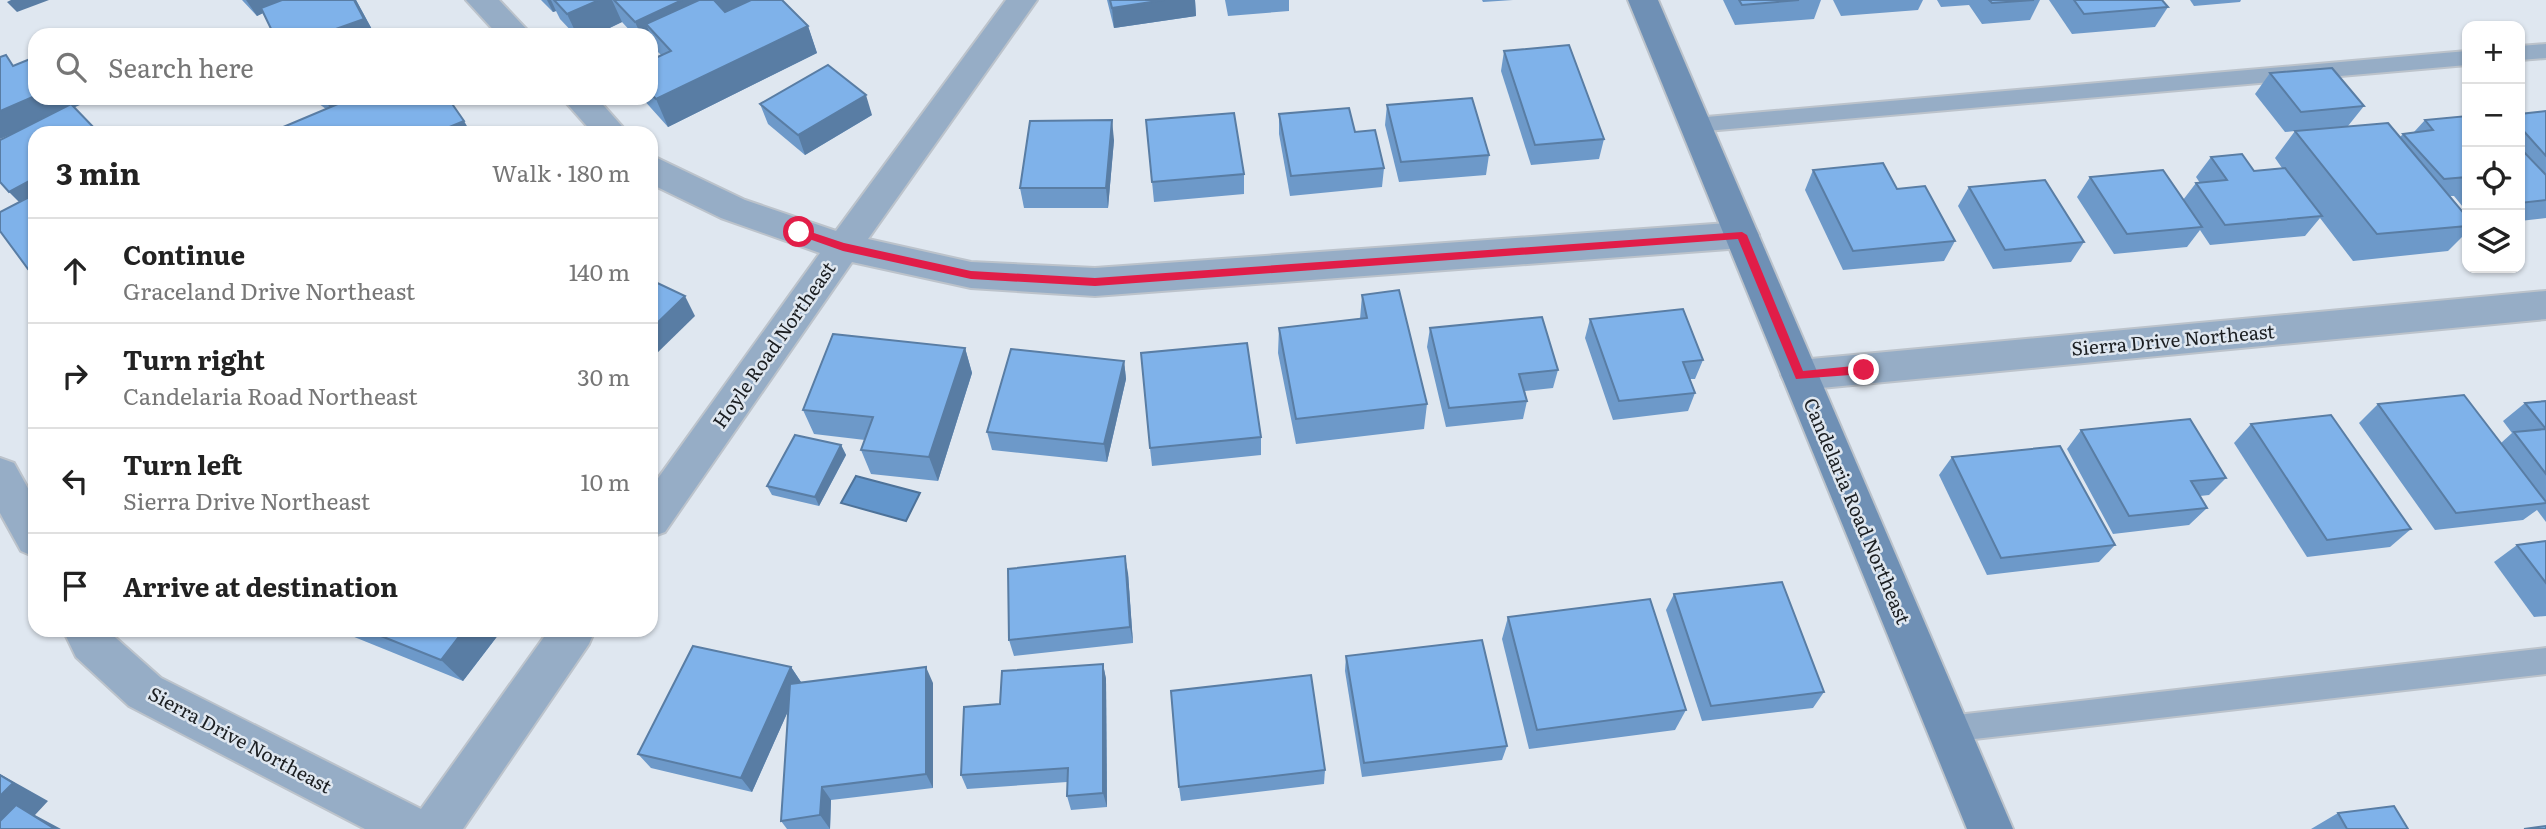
<!DOCTYPE html>
<html lang="en">
<head>
<meta charset="utf-8">
<style>
	:root { --surface:#fff; --page:#f2f2f2; --text:#222; --muted:#767676; --line:#e0e0e0 }
	body { margin:0; font-family:Literata,serif; background:var(--page); color:var(--text) }
	.controls { position:absolute; right:21px; top:21px; display:grid; overflow:hidden; border-radius:14px; box-shadow:0 2px 5px #0004 }
	.controls button { width:63px; height:63px; display:grid; place-items:center; padding:0; border:0; border-bottom:2px solid var(--line); background:var(--surface); color:var(--text); font:35px sans-serif }
	.stop { position:absolute; width:21px; height:21px; margin:-16px; border:5px solid #e11d48; border-radius:50%; background:#fff }
	.stop.end { background:#e11d48; border-color:#fff; box-shadow:0 2px 7px #0008 }
	.list { margin:0; padding:0; list-style:none }
	h2 { display:flex; justify-content:space-between; align-items:center; height:91px; margin:0; padding:0 28px; font-size:30px }
	h2 small { font-size:23px; font-weight:400; color:var(--muted) }
	.list li { display:grid; grid-template-columns:46px 1fr auto; gap:21px; align-items:center; box-sizing:border-box; height:105px; padding:0 28px; border-top:2px solid var(--line) }
	.list b { display:block; font-size:26px; white-space:nowrap }
	.list p { margin:0; font-size:23px; white-space:nowrap; color:var(--muted) }
	.list em { font-size:23px; font-style:normal; color:var(--muted) }
	.icon { flex:none; width:38px; height:38px; fill:none; stroke:currentColor; stroke-width:2; stroke-linecap:round; stroke-linejoin:round }
	.map { position:relative; flex:none; width:2546px; height:829px; overflow:hidden }
	.search { position:absolute; background:var(--surface); box-shadow:0 2px 5px #0004; left:28px; top:28px; width:630px; height:77px; display:flex; align-items:center; gap:18px; box-sizing:border-box; padding:0 24px; border-radius:21px; color:var(--muted); font-size:26px }
	.panel { position:absolute; background:var(--surface); box-shadow:0 2px 5px #0004; left:28px; top:126px; width:630px; height:511px; border-radius:21px }
	.map>svg:first-child { display:block }
	.water { fill:#6396cc; stroke:#4d7299; stroke-width:2 }
	.lines { fill:none; stroke-linecap:round; stroke-linejoin:round }
	.lane-casing { stroke:#bcc3cb; stroke-width:4 }
	.street-casing { stroke:#bcc3cb; stroke-width:4 }
	.secondary-casing { stroke:#bcc3cb; stroke-width:4 }
	.lane { fill:#96adc6; fill-rule:evenodd }
	.street { fill:#96adc6; fill-rule:evenodd }
	.secondary { fill:#6f90b5; fill-rule:evenodd }
	.wall { fill:#6d99c9 }
	.shaded-wall { fill:#597da4 }
	.building { fill:#7fb2ea; stroke:#597da4; stroke-width:2 }
	.route { fill:#e11d48 }
	.labels { text-anchor:middle; stroke-width:5; stroke-linejoin:round; paint-order:stroke }
	.street-label { font-size:19px; fill:#1b1e21; stroke:#dfe7f0 }
</style>
</head>
<body>
<div class="map">
<svg width="2546" height="829" viewBox="0 0 2546 829">
	<rect width="100%" height="100%" fill="#dfe7f0"/>
	<polygon class="water" points="856,476 920,493 906,521 841,503"/>
	<g class="lines">
		<defs>
			<g id="lane">
				<polygon points="2546,44 2546,58 2520,60 2520,46"/>
				<polygon points="2467,51 2467,65 1695,132 1688,130 1685,125 1688,120 1695,118"/>
				<polygon points="2546,648 2546,674 1948,742 1938,738 1934,729 1938,720 1948,716"/>
			</g>
			<g id="street">
				<polygon points="466,0 499,0 532,35 498,35"/>
				<polygon points="1006,0 1037,0 868,239 971,262 1095,268 1742,222 1754,226 1759,235 1754,244 1742,248 1095,296 971,288 852,262 665,532 651,537 651,488 820,253 721,218 651,184 651,155 745,200 836,231"/>
				<polygon points="562,98 597,98 628,133 593,133"/>
				<polygon points="2546,291 2546,319 1800,390 1787,386 1781,375 1787,364 1800,360"/>
				<polygon points="0,458 14,463 35,501 35,557 21,551 0,513"/>
				<polygon points="63,630 107,630 161,678 421,809 549,630 595,630 589,644 463,829 365,829 129,706 76,657"/>
			</g>
			<polygon id="secondary" points="1628,0 1658,0 2013,829 1967,829"/>
		</defs>
		<use href="#lane" class="lane-casing"/>
		<use href="#street" class="street-casing"/>
		<use href="#secondary" class="secondary-casing"/>
		<use href="#lane" class="lane"/>
		<use href="#street" class="street"/>
		<use href="#secondary" class="secondary"/>
	</g>
	<g class="wall">
		<polygon points="242,0 356,0 375,35 274,35 263,13 257,16"/>
		<polygon points="541,0 782,0 808,26 817,53 668,127 642,98 651,98 651,60 662,56 658,52 656,45 651,48 651,35 634,35 622,22 595,35 575,35 560,19 556,11 553,12"/>
		<polygon points="1107,0 1195,0 1196,16 1114,28"/>
		<polygon points="1225,0 1289,0 1289,11 1228,16"/>
		<polygon points="1482,0 1513,0 1483,2"/>
		<polygon points="1723,0 1821,0 1814,19 1735,25"/>
		<polygon points="1833,0 1923,0 1918,10 1841,16"/>
		<polygon points="1937,0 2040,0 2030,20 1982,24 1969,5 1941,7"/>
		<polygon points="2049,0 2162,0 2168,7 2155,27 2072,34"/>
		<polygon points="2190,0 2241,0 2240,2 2194,6"/>
		<polygon points="1504,51 1604,139 1599,159 1531,165 1501,71"/>
		<polygon points="2270,73 2364,106 2348,126 2400,137 2403,134 2414,132 2425,120 2467,116 2467,212 2454,196 2450,196 2467,217 2467,232 2448,251 2353,261 2320,218 2305,236 2210,245 2200,230 2187,247 2114,254 2077,197 2090,177 2183,200 2196,183 2200,183 2196,177 2211,157 2254,171 2282,168 2275,158 2295,131 2285,132 2255,94"/>
		<polygon points="311,98 448,98 471,133 269,133 326,109"/>
		<polygon points="760,104 872,115 805,155 768,124"/>
		<polygon points="1387,105 1489,155 1486,175 1399,182 1385,125"/>
		<polygon points="2546,111 2546,218 2520,221 2520,114"/>
		<polygon points="1279,114 1355,132 1384,168 1382,187 1290,196 1279,134"/>
		<polygon points="1146,120 1244,174 1244,194 1154,202"/>
		<polygon points="1114,140 1108,208 1024,208 1020,188"/>
		<polygon points="1813,170 1897,189 1955,241 1944,261 1843,270 1805,190"/>
		<polygon points="1969,187 2084,242 2071,262 1993,269 1958,206"/>
		<polygon points="1362,295 1427,404 1424,429 1296,444 1278,353 1279,328 1360,319"/>
		<polygon points="1590,319 1703,360 1695,379 1690,379 1695,393 1688,411 1613,420 1585,338"/>
		<polygon points="1430,328 1558,370 1553,388 1525,391 1527,401 1523,419 1446,427 1427,347"/>
		<polygon points="965,348 972,373 938,481 871,474 861,450 865,440 814,434 803,410"/>
		<polygon points="1124,361 1126,379 1107,462 992,450 987,432"/>
		<polygon points="2546,401 2546,522 2537,510 2523,520 2435,530 2359,423 2378,404 2501,443 2512,433 2503,421 2525,403"/>
		<polygon points="2251,424 2411,529 2390,547 2307,557 2234,443"/>
		<polygon points="2081,430 2226,478 2209,495 2200,496 2207,508 2189,525 2113,534 2067,449"/>
		<polygon points="1261,437 1261,455 1152,466 1150,448"/>
		<polygon points="841,445 846,455 819,506 772,495 767,486"/>
		<polygon points="1952,457 2115,545 2099,562 1987,575 1939,475"/>
		<polygon points="2546,541 2546,616 2534,617 2494,562 2517,545"/>
		<polygon points="1128,573 1133,643 1014,656 1009,640"/>
		<polygon points="1674,594 1824,692 1813,708 1702,721 1666,610"/>
		<polygon points="1508,617 1686,710 1675,730 1529,749 1502,639"/>
		<polygon points="337,630 502,630 463,681"/>
		<polygon points="1346,656 1507,746 1502,760 1362,777 1345,671"/>
		<polygon points="1103,664 1106,679 1107,807 1071,810 1067,796 1067,782 967,789 961,775 1000,704"/>
		<polygon points="791,667 801,682 933,683 933,788 831,800 830,829 787,829 781,821 788,711 752,792 651,768 638,754"/>
		<polygon points="1325,770 1324,784 1181,801 1179,787"/>
		<polygon points="2338,813 2408,829 2311,829"/>
	</g>
	<g class="shaded-wall">
		<polygon points="11,0 49,0 17,12 7,2"/>
		<polygon points="246,0 290,0 257,16"/>
		<polygon points="354,0 356,0 375,35 319,35"/>
		<polygon points="547,0 551,0 556,11 553,12"/>
		<polygon points="599,0 612,0 622,22 595,35 577,35 567,14"/>
		<polygon points="682,0 751,0 662,42 646,24 651,35 641,35 635,22"/>
		<polygon points="1164,0 1195,0 1196,16 1114,28 1112,8"/>
		<polygon points="808,26 817,53 668,127 656,99"/>
		<polygon points="651,35 656,45 651,48"/>
		<polygon points="866,95 872,115 805,155 798,135"/>
		<polygon points="35,96 35,98 85,98 87,102 0,139 0,111"/>
		<polygon points="323,98 361,98 337,117"/>
		<polygon points="1112,120 1114,140 1108,208 1106,188"/>
		<polygon points="464,121 471,133 435,133"/>
		<polygon points="35,178 35,208 29,212 9,192"/>
		<polygon points="35,266 35,276 28,269"/>
		<polygon points="651,268 657,279 651,284"/>
		<polygon points="685,296 695,316 651,359 651,329"/>
		<polygon points="965,348 972,373 938,481 929,457"/>
		<polygon points="1124,361 1126,379 1107,462 1104,444"/>
		<polygon points="841,445 846,455 819,506 815,497"/>
		<polygon points="1125,556 1128,573 1133,643 1130,627"/>
		<polygon points="464,630 502,630 463,681 441,660"/>
		<polygon points="1103,664 1106,679 1107,807 1103,793"/>
		<polygon points="791,667 801,682 752,792 741,778"/>
		<polygon points="926,667 933,683 933,788 926,774"/>
		<polygon points="0,774 48,801 35,815 61,829 0,829"/>
		<polygon points="822,787 831,800 830,829 820,815"/>
	</g>
	<g class="building">
		<polygon points="282,0 354,0 364,19 319,35 274,35 261,8"/>
		<polygon points="554,0 599,0 567,14"/>
		<polygon points="614,0 682,0 635,22"/>
		<polygon points="699,0 714,0 725,12 751,0 782,0 808,26 656,99 651,94 651,60 671,51 646,24"/>
		<polygon points="1110,0 1164,0 1112,8"/>
		<polygon points="1739,0 1799,0 1742,5"/>
		<polygon points="1989,0 2034,0 1992,3"/>
		<polygon points="2074,0 2162,0 2168,7 2084,14"/>
		<polygon points="362,28 373,35 349,35"/>
		<polygon points="1569,45 1604,139 1535,145 1504,51"/>
		<polygon points="6,55 13,66 35,57 35,96 0,111 0,57"/>
		<polygon points="828,65 866,95 798,135 760,104"/>
		<polygon points="2332,68 2364,106 2301,112 2270,73"/>
		<polygon points="352,98 448,98 464,121 435,133 269,133"/>
		<polygon points="1472,98 1489,155 1401,162 1387,105"/>
		<polygon points="71,104 99,133 35,133 35,178 9,192 0,182 0,140"/>
		<polygon points="1349,108 1355,132 1375,130 1384,168 1291,176 1279,114"/>
		<polygon points="2546,111 2546,156 2520,127 2520,114"/>
		<polygon points="1234,113 1244,174 1152,182 1146,120"/>
		<polygon points="2467,116 2467,177 2444,179 2403,134 2433,130 2425,120"/>
		<polygon points="1112,120 1106,188 1020,188 1030,121"/>
		<polygon points="2388,123 2467,217 2467,226 2377,234 2295,131"/>
		<polygon points="2520,148 2546,175 2546,200 2520,203"/>
		<polygon points="2242,154 2254,171 2285,168 2322,216 2225,225 2196,183 2227,180 2211,157"/>
		<polygon points="1883,163 1897,189 1925,186 1955,241 1853,251 1813,170"/>
		<polygon points="2163,170 2202,227 2127,234 2090,177"/>
		<polygon points="2045,180 2084,242 2005,250 1969,187"/>
		<polygon points="35,194 35,266 28,269 0,231 0,212"/>
		<polygon points="651,280 685,296 651,329"/>
		<polygon points="1399,290 1427,404 1296,419 1279,328 1367,318 1362,295"/>
		<polygon points="1683,309 1703,360 1683,362 1695,393 1619,401 1590,319"/>
		<polygon points="1542,317 1558,370 1519,374 1527,401 1449,408 1430,328"/>
		<polygon points="833,334 965,348 929,457 861,450 873,417 803,410"/>
		<polygon points="1247,343 1261,437 1150,448 1141,353"/>
		<polygon points="1011,349 1124,361 1104,444 987,432"/>
		<polygon points="2464,395 2546,502 2546,503 2456,513 2378,404"/>
		<polygon points="2546,401 2546,474 2514,432 2546,429 2525,403"/>
		<polygon points="2331,415 2411,529 2327,540 2251,424"/>
		<polygon points="2190,419 2226,478 2191,481 2207,508 2129,516 2081,430"/>
		<polygon points="795,435 841,445 815,497 767,486"/>
		<polygon points="2060,446 2115,545 2001,558 1952,457"/>
		<polygon points="2546,541 2546,583 2517,545"/>
		<polygon points="1125,556 1130,627 1009,640 1008,569"/>
		<polygon points="1782,582 1824,692 1711,706 1674,594"/>
		<polygon points="1650,599 1686,710 1537,730 1508,617"/>
		<polygon points="366,630 464,630 441,660"/>
		<polygon points="1482,640 1507,746 1364,763 1346,656"/>
		<polygon points="693,646 791,667 741,778 638,754"/>
		<polygon points="1103,664 1103,793 1067,796 1068,768 961,775 964,707 1000,704 1002,671"/>
		<polygon points="926,667 926,774 822,787 820,815 781,821 790,684"/>
		<polygon points="1311,675 1325,770 1179,787 1171,691"/>
		<polygon points="0,775 13,783 0,796"/>
		<polygon points="16,805 55,829 0,829 0,821"/>
		<polygon points="2394,806 2408,829 2347,829 2338,813"/>
		<polygon points="2546,826 2546,829 2524,829"/>
	</g>
	<polygon class="route" points="799,228 844,243 971,271 1095,278 1742,232 1747,235 1803,371 1864,365 1870,370 1864,374 1796,379 1738,239 1095,286 971,279 843,251 795,234 793,232"/>
	<g class="labels">
		<g class="street-label">
			<text transform="translate(2173 340) rotate(-5)" y="7">Sierra Drive Northeast</text>
			<text transform="translate(774 345) rotate(-55)" y="7">Hoyle Road Northeast</text>
			<text transform="translate(1857 511) rotate(67)" y="7">Candelaria Road Northeast</text>
			<text transform="translate(240 740) rotate(28)" y="7">Sierra Drive Northeast</text>
		</g>
	</g>
</svg>
<div class="controls">
<button>+</button>
<button>−</button>
<button><svg class="icon" aria-label="locate" viewBox="0 0 24 24"><circle cx="12" cy="12" r="6"/><path d="M12 2v4M12 18v4M2 12h4M18 12h4"/></svg></button>
<button><svg class="icon" aria-label="layers" viewBox="0 0 24 24"><path d="M12 4l9 5-9 5-9-5zM3 14l9 5 9-5"/></svg></button>
</div>
<div class="stop" style="left:799px;top:232px"></div>
<div class="stop end" style="left:1864px;top:370px"></div>
<div class="search"><svg class="icon" aria-label="search" viewBox="0 0 24 24"><circle cx="10" cy="10" r="6"/><path d="M15 15l6 6"/></svg>Search here</div>
<section class="panel">
<h2>3 min<small>Walk · 180 m</small></h2>
<ul class="list">
<li><svg class="icon" aria-label="ahead" viewBox="0 0 24 24"><path d="M12 20V5M6 11l6-6 6 6"/></svg><div><b>Continue</b><p>Graceland Drive Northeast</p></div><em>140 m</em></li>
<li><svg class="icon" aria-label="right" viewBox="0 0 24 24"><path d="M7 20v-9h11M14 6l5 5-5 5"/></svg><div><b>Turn right</b><p>Candelaria Road Northeast</p></div><em>30 m</em></li>
<li><svg class="icon" aria-label="left" viewBox="0 0 24 24"><path d="M17 20v-9H6M10 6l-5 5 5 5"/></svg><div><b>Turn left</b><p>Sierra Drive Northeast</p></div><em>10 m</em></li>
<li><svg class="icon" aria-label="arrive" viewBox="0 0 24 24"><path d="M6 21V4h12l-3 4 3 4H6"/></svg><div><b>Arrive at destination</b></div></li>
</ul>
</section>
</div>
</body>
</html>
